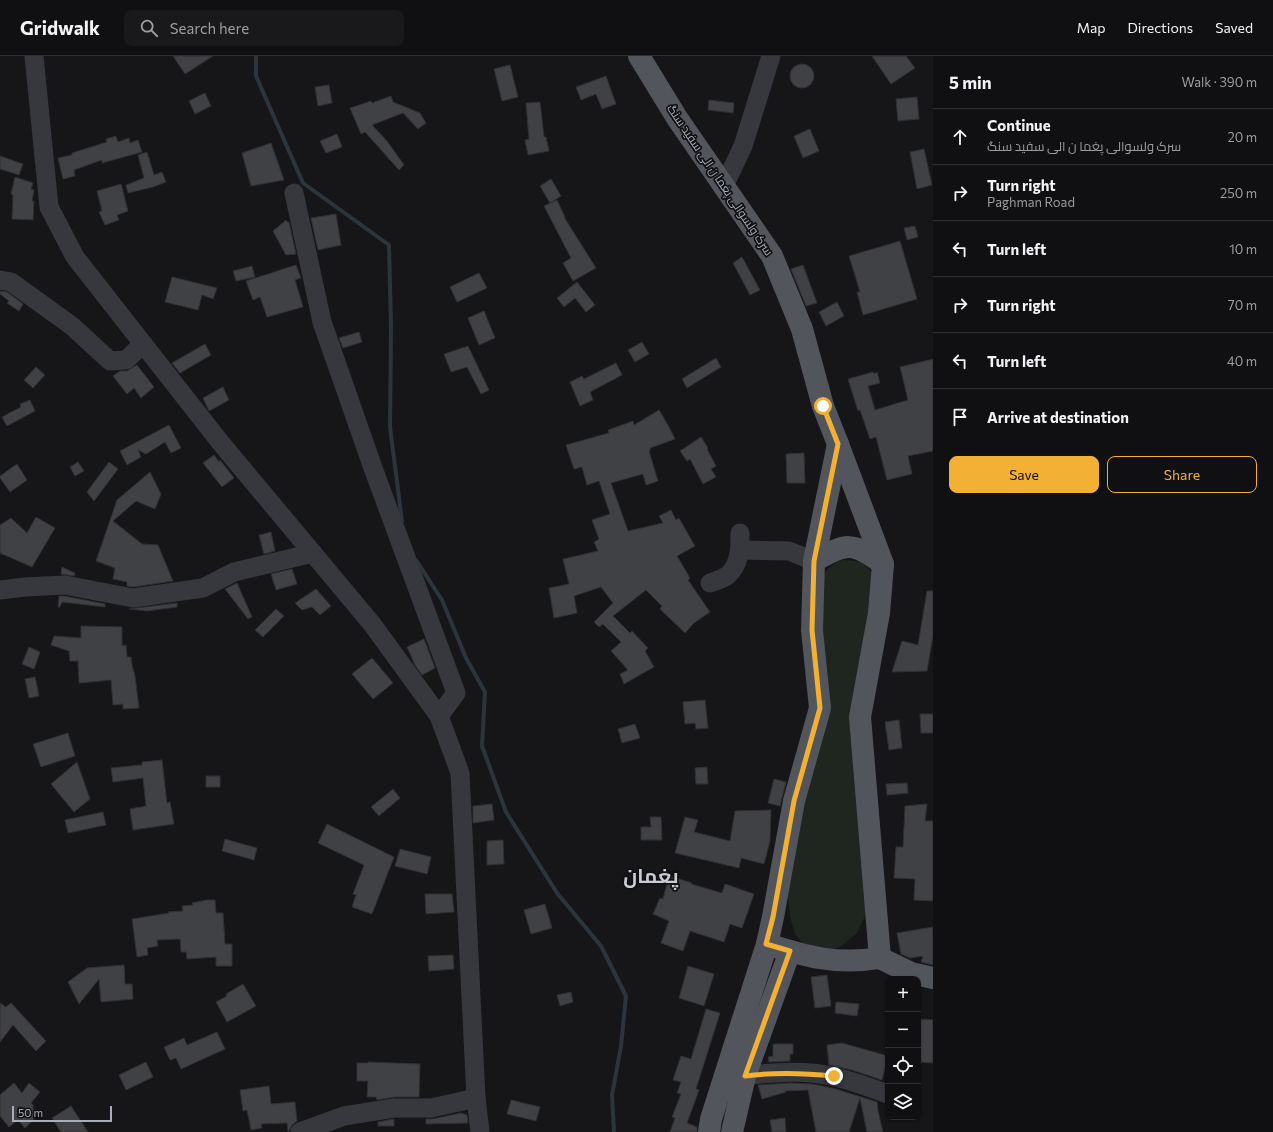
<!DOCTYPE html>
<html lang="en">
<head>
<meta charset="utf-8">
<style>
	:root { --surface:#101012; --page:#19191b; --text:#f1f3f6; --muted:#9c9d9f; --line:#303032; --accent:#f2b134 }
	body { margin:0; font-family:Commissioner,Cairo,sans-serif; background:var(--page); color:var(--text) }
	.controls { position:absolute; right:12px; bottom:12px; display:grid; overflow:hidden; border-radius:8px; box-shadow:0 1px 3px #0004 }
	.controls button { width:36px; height:36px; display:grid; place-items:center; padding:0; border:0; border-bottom:1px solid var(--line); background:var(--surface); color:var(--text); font:20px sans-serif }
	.scale { position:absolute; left:12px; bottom:10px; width:100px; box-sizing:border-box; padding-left:4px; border:2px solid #a8adb8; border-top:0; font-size:11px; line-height:14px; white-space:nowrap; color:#a8adb8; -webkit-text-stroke:3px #111113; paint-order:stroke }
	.stop { position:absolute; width:12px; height:12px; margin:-9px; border:3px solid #f2b134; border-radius:50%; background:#fff }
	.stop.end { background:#f2b134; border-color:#fff; box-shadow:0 1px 4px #0008 }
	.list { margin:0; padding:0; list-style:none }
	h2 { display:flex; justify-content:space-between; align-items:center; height:52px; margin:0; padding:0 16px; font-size:17px }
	h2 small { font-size:13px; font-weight:400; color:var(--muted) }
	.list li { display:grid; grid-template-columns:26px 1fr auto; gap:12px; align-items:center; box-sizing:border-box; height:56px; padding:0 16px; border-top:1px solid var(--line) }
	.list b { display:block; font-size:15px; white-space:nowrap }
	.list p { margin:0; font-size:13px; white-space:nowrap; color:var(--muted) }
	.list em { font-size:13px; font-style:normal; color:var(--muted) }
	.actions { display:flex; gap:8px; padding:12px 16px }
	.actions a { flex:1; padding:9px 0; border:1px solid var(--accent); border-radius:8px; text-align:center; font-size:14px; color:var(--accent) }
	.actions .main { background:var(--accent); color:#111 }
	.icon { flex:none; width:22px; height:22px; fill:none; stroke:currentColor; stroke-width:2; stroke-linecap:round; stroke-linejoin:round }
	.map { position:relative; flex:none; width:933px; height:1076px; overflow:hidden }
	header { display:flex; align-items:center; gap:24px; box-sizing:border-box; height:56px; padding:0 20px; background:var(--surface); border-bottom:1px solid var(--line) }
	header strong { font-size:19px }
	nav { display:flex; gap:22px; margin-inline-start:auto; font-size:14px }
	.search { width:280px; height:36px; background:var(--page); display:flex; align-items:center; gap:10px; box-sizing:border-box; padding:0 14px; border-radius:8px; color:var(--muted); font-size:15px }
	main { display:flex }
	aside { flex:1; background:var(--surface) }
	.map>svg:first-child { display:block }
	.green { fill:#1e261f }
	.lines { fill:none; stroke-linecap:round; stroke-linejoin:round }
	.stream { stroke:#2c353c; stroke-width:4 }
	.building { fill:#404145; stroke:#303034 }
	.minor { stroke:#37383d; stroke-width:19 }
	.major { stroke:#53555c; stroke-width:22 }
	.route { stroke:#f2b134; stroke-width:5 }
	.labels { text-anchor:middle; stroke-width:3.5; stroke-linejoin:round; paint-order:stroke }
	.street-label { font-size:12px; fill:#a8adb8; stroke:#111113 }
	.town-label { font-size:20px; font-weight:bold; fill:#c9ccd4; stroke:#111113 }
</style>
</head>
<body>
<header>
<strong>Gridwalk</strong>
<div class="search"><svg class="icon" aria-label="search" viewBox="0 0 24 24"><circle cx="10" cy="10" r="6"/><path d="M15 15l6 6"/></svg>Search here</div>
<nav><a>Map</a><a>Directions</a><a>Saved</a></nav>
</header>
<main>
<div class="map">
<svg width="933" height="1076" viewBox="0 0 933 1076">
	<rect width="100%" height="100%" fill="#161618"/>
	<path class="green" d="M842 504C859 504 866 507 875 521L852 650 867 813 865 860 857 877 841 890 830 895 811 892 801 885 795 878 790 860 786 823 815 694 830 643 819 533C822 517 827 511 842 504Z"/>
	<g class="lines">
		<g class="stream">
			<polyline points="256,0 256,20 303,127 389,189 391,271 390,371 402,465"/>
			<polyline points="416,504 442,544 466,602 485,636 482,690 506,756 557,837 601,890 626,940 621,990 612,1039 614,1076"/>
		</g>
	</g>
	<g class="building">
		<polygon points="173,0 213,0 185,18"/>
		<polygon points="872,0 906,0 915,12 891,28"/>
		<circle cx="802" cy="20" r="12"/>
		<polygon points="510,9 518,41 502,45 494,13"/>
		<polygon points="606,20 616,48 602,53 596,38 581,44 576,31"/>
		<polygon points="329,29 332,47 318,50 315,31"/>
		<polygon points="205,37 211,50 195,58 189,45"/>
		<polygon points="391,40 393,46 420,57 426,67 418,73 403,57 372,69 387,85 404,109 399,114 365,76 361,78 350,52 371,45 372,47"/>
		<polygon points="917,41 919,63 898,65 896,43"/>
		<polygon points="709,44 734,47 733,57 708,54"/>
		<polygon points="540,46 544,81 546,81 549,95 528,99 525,84 529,83 526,47"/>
		<polygon points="810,73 819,95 803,102 794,80"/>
		<polygon points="337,78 342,91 326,97 320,85"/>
		<polygon points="116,80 118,86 129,82 130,87 138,84 142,96 102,107 102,104 74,114 75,120 63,123 58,102 72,99 72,97 107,86 106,83"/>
		<polygon points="271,87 284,124 251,130 242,97"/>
		<polygon points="924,93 932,129 917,133 910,96"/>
		<polygon points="147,96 154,119 162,116 166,126 153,131 128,137 126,129 144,122 138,99"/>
		<polygon points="0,100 23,108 19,119 0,113"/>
		<polygon points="15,121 33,127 31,133 34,134 32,145 34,145 33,164 12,163 13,139 11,138"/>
		<polygon points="551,123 561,140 550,147 540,130"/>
		<polygon points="121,128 128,155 117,159 119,164 105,169 99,156 102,155 97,135"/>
		<polygon points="557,144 565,161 564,161 596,212 573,225 563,207 571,202 544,150"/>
		<polygon points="336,158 341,189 318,194 311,162"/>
		<polygon points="286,164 287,166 289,166 296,198 286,199 273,175"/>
		<polygon points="915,170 918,181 907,184 904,172"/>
		<polygon points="900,185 917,243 863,259 857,236 860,236 849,200"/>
		<polygon points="742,201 760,234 750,239 733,207"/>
		<polygon points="296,209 301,222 295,224 303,251 267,261 260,241 253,244 246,225"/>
		<polygon points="803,209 817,247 806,250 791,213"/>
		<polygon points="252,210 255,221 236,225 233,215"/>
		<polygon points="479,217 487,232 457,246 450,231"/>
		<polygon points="172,221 217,232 213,243 202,239 198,254 165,246"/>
		<polygon points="577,226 595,249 586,256 575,242 564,251 557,242"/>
		<polygon points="0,235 7,236 23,248 19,255 7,247 9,245 0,238"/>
		<polygon points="837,246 844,260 826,270 819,256"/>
		<polygon points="484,255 495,282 479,289 468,262"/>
		<polygon points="359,276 362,286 343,292 339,282"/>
		<polygon points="642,286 649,298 635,306 628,294"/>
		<polygon points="205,288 211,299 180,317 172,307"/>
		<polygon points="468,290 489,334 481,338 467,311 451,316 444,298"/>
		<polygon points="716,302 721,311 687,332 682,323"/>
		<polygon points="933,303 933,395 908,400 912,418 887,424 876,381 870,383 860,354 858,355 848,323 873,316 874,318 877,316 880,327 868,330 875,354 908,344 900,311"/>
		<polygon points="616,307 622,319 590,336 593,344 580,350 570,326 582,320 584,323"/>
		<polygon points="137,309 154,331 141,342 134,332 127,338 113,320 120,315 127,315"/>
		<polygon points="36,311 45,319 33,332 24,324"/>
		<polygon points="223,331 229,344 209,355 203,342"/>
		<polygon points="30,344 35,355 7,370 2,361 21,351 20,348"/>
		<polygon points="659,354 669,371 675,383 650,392 650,395 649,395 658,425 646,429 643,418 611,427 628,475 663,467 659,460 671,454 676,464 679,462 695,490 677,500 690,522 688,524 710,556 694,567 685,577 660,553 662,550 646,534 613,560 630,577 632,575 648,592 645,595 654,611 624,628 620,618 628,614 611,595 621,586 603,568 599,571 594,566 613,547 601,531 574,540 577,557 554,562 549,532 569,528 563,503 598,495 594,486 599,483 592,464 610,458 599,425 587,429 582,411 574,413 566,389 609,377 608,374 633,365 634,369"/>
		<polygon points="169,369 181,392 171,397 165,386 146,398 138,394 141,401 127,409 120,395"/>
		<polygon points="701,381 708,392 707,393 716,410 711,413 716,421 703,428 690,403 687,405 680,395"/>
		<polygon points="804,397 805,427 787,427 786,398"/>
		<polygon points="214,399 219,406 220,404 234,422 222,431 203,407"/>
		<polygon points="78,406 84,415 75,420 70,411"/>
		<polygon points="109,406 118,413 94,445 87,436"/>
		<polygon points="17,408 27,424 10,436 0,422 0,420"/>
		<polygon points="150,416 161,438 155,453 136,445 113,465 142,488 158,489 173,525 133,531 127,530 127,526 113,523 115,512 96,505 117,444"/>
		<polygon points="36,461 55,472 32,511 0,497 0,469 11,462 27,477"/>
		<polygon points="271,476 275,495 264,498 259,479"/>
		<polygon points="62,511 75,517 74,520 61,518"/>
		<polygon points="292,513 297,528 276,534 271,518"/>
		<polygon points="237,527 252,561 248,563 225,533"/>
		<polygon points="316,533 331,550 320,559 312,551 302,554 295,547"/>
		<polygon points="927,535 933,535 933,580 927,615 892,616 902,585 918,589"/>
		<polygon points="64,540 105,548 105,551 62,546 60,551 58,551 59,540"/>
		<polygon points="177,547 177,551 147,555 129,553"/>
		<polygon points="276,553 284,560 263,581 255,574"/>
		<polygon points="81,570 122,571 122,590 126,589 127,601 131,601 132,609 135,620 139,652 123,653 123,648 113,649 111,624 79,627 78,605 70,605 69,595 51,589 54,580 81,582"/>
		<polygon points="424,583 435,612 422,619 415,609 407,591"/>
		<polygon points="29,591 40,596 34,613 22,608"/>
		<polygon points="372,602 393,627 373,643 352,618"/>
		<polygon points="35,621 39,640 29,642 25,623"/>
		<polygon points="705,644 708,672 696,673 695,667 685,668 683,646"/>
		<polygon points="920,658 933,658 933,677 921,677"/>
		<polygon points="899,664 902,692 889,694 885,666"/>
		<polygon points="635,668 640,682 622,687 618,673"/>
		<polygon points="68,677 75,700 41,711 33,688"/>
		<polygon points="162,704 167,747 170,746 174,768 133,774 130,753 146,750 143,722 113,726 111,712 142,709 142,706"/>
		<polygon points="77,706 90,743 74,756 51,728"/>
		<polygon points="707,711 708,728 696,728 695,712"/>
		<rect x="206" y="720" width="14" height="11"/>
		<polygon points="774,723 786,726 780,750 768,747"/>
		<polygon points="907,727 908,737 887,739 886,728"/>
		<polygon points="393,733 400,742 379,760 371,751"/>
		<polygon points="492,748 494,764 473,767 473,750"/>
		<polygon points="927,748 925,765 933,765 933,845 914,844 915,823 894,822 896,791 903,791 905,750"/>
		<polygon points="771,754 770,785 764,808 741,802 739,812 675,797 685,761 698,764 694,776 730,785 735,755"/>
		<polygon points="103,756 106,769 68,777 65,764"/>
		<polygon points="650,761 661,761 662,784 641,784 641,771 651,771"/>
		<polygon points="327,768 394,801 372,858 352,851 356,839 353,838 364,809 318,787"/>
		<polygon points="225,783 257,792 254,804 222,795"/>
		<polygon points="503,784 504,808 487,809 487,785"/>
		<polygon points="400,793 431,801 427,818 395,810"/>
		<polygon points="669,820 692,827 691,828 722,837 725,828 754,838 742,872 730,868 724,886 690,875 683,895 661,887 669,865 653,858 660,842 663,843"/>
		<polygon points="425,838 452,838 454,856 426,858"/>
		<polygon points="207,844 215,844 216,857 223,857 225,888 232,888 232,910 216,910 216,901 187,903 186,896 181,896 180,883 157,884 158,890 147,892 148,899 137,901 132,863 169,857 168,856 183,855 182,850 193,849 192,847"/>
		<polygon points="545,848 552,872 531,878 524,854"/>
		<polygon points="933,871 933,909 921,906 923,900 910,902 901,898 897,877"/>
		<polygon points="453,899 454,913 429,915 428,900"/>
		<polygon points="124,909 125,928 132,928 133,943 101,946 99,923 79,948 68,926 87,912"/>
		<polygon points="688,910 714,918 704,950 679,942"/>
		<polygon points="827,919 831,950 815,952 811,921"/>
		<polygon points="243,928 256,950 227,966 216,946 227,940 226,938"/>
		<polygon points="571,936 573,946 560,950 557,939"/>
		<polygon points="836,946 859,948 857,960 835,957"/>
		<polygon points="0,947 6,951 11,947 46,985 36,995 13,969 0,986"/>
		<polygon points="706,953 720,957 696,1033 699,1034 687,1067 697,1071 697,1076 670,1076 675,1062 672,1061 681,1038 677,1037 681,1026 673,1024 681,1000 691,1003"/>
		<polygon points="918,963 933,964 933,1007 918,1006"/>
		<polygon points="217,976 225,993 181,1013 176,1002 170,1004 164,991 184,982 187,989"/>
		<polygon points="842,987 888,1000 882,1024 852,1014 829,1009 827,989"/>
		<polygon points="773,988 793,988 793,998 790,998 790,1005 769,1006 768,1001 773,1000"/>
		<polygon points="146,1006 153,1021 126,1034 119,1019"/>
		<polygon points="368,1006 420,1008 419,1041 394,1041 377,1044 376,1041 367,1041 368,1025 357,1025 357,1007 368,1007"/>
		<polygon points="14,1027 22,1037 29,1027 40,1036 31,1047 34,1050 32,1051 39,1058 25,1072 18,1064 9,1071 0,1060 0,1039"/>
		<polygon points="790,1027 812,1028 833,1032 877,1046 878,1055 883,1076 867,1076 860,1042 849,1076 816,1076 808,1034 785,1035 786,1036 762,1043 758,1029"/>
		<polygon points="269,1030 271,1048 295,1046 297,1065 292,1069 289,1075 288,1075 287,1067 261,1068 262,1072 251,1074 247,1054 243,1055 240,1034"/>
		<polygon points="511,1044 540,1051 536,1065 507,1058"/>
		<polygon points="71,1050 88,1076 61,1076 52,1062"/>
		<polygon points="461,1057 467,1059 468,1067 426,1068 426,1063 433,1063"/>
		<polygon points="785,1062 786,1076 772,1076 770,1064"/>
		<polygon points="394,1063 394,1070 378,1070 378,1066"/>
	</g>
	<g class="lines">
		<g class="minor">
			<polyline points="34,0 49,151 75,201 220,386 372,568 439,660 460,717 476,1042 480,1076"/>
			<polyline points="724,130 743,90 771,0"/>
			<polyline points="294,137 322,266 373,412 456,637 439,660"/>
			<polyline points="0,224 11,226 72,270 110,305 126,304 143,288"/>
			<polyline points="740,494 789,495 814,505"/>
			<path d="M710 527C715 525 723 523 728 519 740 508 740 493 740 477"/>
			<polyline points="0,534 25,531 65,529 133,542 203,532 234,516 313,497"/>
			<path d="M745 1020C773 1016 808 1014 835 1021 853 1025 871 1032 888 1038"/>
			<polyline points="300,1076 344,1060 394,1052 431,1052 476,1042"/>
		</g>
		<g class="major">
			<path d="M639 0 677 62 772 200 802 273 823 350 838 388 883 508 879 557 860 661 880 902C837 909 807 901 767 888"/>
			<path d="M814 505C847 487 852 485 883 508"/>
			<polyline points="880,902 911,917 933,922"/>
			<polyline points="709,1076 711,1063 767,888 773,861 794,745 820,652 812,574 814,505 838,388"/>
			<polyline points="732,1076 745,1020 790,895"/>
		</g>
	</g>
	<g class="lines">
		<path class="route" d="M823 350 838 388 814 505 812 574 820 652 794 745 773 861 766 888 790 895 745 1020C775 1016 804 1017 834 1020"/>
	</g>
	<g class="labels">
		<g class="street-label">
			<text transform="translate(720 124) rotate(56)" y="4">سرک ولسوالی پغما ن الی سفید سنگ</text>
		</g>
		<g class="town-label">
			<text x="651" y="827">پغمان</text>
		</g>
	</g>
</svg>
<div class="controls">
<button>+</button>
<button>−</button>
<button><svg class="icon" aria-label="locate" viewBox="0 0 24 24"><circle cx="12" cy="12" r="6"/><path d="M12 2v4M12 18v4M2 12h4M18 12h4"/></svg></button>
<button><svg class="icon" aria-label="layers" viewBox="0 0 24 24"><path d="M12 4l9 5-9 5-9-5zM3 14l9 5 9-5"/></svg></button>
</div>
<div class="scale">50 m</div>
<div class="stop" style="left:823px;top:350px"></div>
<div class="stop end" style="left:834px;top:1020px"></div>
</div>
<aside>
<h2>5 min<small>Walk · 390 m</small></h2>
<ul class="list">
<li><svg class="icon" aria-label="ahead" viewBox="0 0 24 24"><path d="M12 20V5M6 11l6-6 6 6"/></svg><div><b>Continue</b><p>سرک ولسوالی پغما ن الی سفید سنگ</p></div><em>20 m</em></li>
<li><svg class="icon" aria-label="right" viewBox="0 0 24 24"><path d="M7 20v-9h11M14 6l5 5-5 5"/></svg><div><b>Turn right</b><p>Paghman Road</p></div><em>250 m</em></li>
<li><svg class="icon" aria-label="left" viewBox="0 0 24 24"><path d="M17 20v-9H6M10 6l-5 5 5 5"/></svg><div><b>Turn left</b></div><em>10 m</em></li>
<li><svg class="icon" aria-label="right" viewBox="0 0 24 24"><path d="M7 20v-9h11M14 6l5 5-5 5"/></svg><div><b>Turn right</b></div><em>70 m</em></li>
<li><svg class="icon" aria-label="left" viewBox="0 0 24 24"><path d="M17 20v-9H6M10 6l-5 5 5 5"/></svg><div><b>Turn left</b></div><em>40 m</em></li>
<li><svg class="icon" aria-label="arrive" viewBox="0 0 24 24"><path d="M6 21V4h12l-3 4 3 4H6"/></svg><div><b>Arrive at destination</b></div></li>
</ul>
<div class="actions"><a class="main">Save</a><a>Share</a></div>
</aside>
</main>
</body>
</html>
